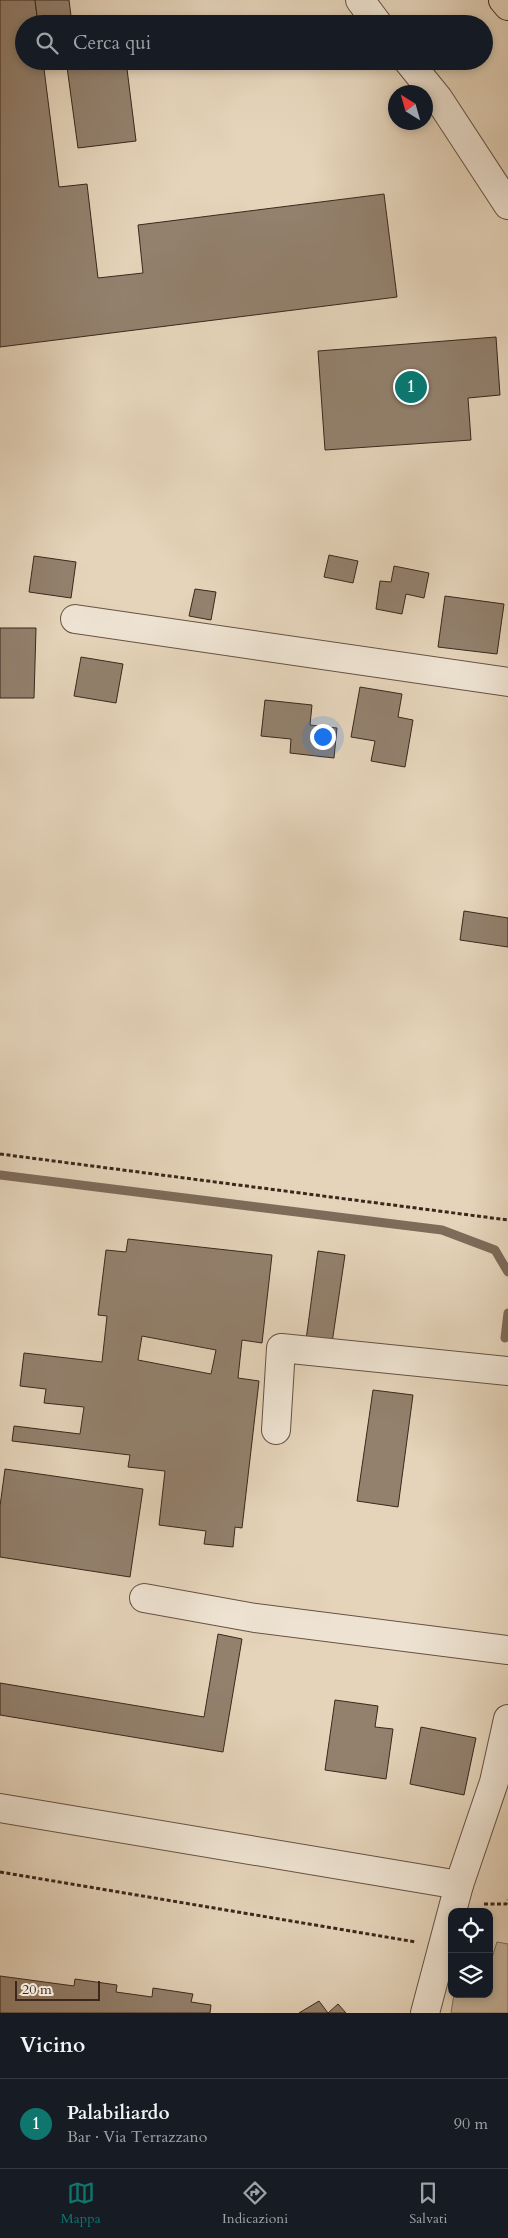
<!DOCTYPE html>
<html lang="it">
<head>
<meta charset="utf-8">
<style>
	:root { --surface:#171b24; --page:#242831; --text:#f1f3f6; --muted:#9ea1a6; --line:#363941; --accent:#0f766e }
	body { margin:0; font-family:Cardo,serif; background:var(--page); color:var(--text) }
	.controls { position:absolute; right:15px; bottom:15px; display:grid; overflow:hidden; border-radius:10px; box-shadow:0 2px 8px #0003 }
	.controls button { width:45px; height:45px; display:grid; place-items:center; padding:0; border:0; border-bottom:1px solid var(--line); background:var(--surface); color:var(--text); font:25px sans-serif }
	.compass { position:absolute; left:388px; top:85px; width:45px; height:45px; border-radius:50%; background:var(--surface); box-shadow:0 2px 8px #0003; rotate:323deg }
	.scale { position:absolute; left:15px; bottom:12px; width:85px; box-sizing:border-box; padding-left:5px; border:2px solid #3b271c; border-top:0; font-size:14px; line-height:18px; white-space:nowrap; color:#3b271c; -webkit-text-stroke:4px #eee3d2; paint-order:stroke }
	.you { position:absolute; left:322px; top:736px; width:18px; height:18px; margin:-12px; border:4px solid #fff; border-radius:50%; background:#1a73e8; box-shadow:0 0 0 8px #1a73e833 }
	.badge { display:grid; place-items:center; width:32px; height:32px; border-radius:50%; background:var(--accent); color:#fff; font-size:16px; font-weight:700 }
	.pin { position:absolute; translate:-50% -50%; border:2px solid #fff; box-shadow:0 1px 5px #0006 }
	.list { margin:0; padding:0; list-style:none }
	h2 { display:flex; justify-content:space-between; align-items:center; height:65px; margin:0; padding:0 20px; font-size:21px }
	h2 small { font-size:16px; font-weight:400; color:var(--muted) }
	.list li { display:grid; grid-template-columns:32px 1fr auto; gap:15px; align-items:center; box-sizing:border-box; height:90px; padding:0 20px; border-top:1px solid var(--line) }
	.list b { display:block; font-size:19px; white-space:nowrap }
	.list p { margin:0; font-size:16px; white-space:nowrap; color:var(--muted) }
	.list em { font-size:16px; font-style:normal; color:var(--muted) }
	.icon { flex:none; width:28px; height:28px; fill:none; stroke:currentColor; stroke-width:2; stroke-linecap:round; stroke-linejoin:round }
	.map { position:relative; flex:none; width:508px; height:2013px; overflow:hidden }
	.search { position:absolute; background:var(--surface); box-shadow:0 2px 8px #0003; left:15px; right:15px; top:15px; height:55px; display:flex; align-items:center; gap:12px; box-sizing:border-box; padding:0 18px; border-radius:28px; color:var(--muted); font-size:19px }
	.sheet { height:155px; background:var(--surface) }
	nav { display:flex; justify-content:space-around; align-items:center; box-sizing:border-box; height:70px; border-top:1px solid var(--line); background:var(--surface); font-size:14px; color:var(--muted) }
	nav a { display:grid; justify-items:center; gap:2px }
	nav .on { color:var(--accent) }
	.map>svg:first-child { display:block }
	.green { fill:#c8b79f; stroke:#826f5e }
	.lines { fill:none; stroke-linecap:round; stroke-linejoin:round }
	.stream { stroke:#7e6b5a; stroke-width:9 }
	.building { fill:#93816e; stroke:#3b271c; fill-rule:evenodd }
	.minor-casing { stroke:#665244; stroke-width:30 }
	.highway-casing { stroke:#3b271c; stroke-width:30 }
	.path { stroke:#3b271c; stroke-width:3; stroke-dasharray:4 2.5; stroke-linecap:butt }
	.minor { stroke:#eee3d2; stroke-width:28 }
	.highway { stroke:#e5d4ba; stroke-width:28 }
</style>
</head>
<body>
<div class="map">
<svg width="508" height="2013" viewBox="0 0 508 2013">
	<rect width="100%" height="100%" fill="#e5d4ba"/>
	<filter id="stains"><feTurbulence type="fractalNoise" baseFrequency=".004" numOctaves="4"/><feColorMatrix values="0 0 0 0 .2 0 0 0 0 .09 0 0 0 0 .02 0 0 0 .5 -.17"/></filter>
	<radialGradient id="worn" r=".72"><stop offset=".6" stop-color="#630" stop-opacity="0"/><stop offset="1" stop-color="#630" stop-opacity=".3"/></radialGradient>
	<polygon class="green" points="497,1942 508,1944 508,2013 451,2013 454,1994 489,1994 489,1967"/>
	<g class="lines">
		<g class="stream">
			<polyline points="0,1175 442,1230 495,1250 508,1272"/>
			<polyline points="505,1338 508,1313"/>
		</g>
	</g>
	<g class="building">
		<polygon points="0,0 35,0 38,24 24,24 24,61 43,61 59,187 87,184 98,278 143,273 138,225 384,194 397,297 0,347"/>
		<polygon points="35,0 69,0 72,24 38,24"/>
		<polygon points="43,61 126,61 136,141 78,148 67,67 44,69"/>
		<polygon points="496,337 500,395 468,398 471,440 325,450 318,351"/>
		<polygon points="329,555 358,561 353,583 324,577"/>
		<polygon points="34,556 76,562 71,598 29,592"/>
		<polygon points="394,566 429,573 424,598 406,594 402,614 376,609 380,581 391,582"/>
		<polygon points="195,589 216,592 211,620 189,616"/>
		<polygon points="445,596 504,604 497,654 438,647"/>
		<polygon points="0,628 36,628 34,698 0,698"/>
		<polygon points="81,657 123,664 116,703 74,696"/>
		<polygon points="360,687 402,694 398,717 413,720 405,767 371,761 375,741 351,737"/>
		<polygon points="265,700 312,705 310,725 337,728 334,758 290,753 291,739 261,736"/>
		<polygon points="464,911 508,918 508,947 460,940"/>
		<path d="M128 1239 272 1255 262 1343 242 1340 238 1378 259 1381 242 1528 235 1527 233 1547 204 1544 206 1531 159 1525 165 1471 128 1467 130 1455 12 1441 14 1426 80 1434 84 1407 44 1403 46 1389 20 1386 24 1353 102 1362 107 1316 98 1315 106 1250 126 1252ZM142 1336 216 1350 211 1374 138 1360Z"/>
		<polygon points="318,1251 345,1255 332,1343 306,1340"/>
		<polygon points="373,1390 413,1395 398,1507 357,1501"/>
		<polygon points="5,1469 143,1489 130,1577 0,1557 0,1506"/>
		<polygon points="218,1634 242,1639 223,1752 0,1715 0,1683 204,1717"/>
		<polygon points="335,1700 378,1706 375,1727 393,1729 386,1779 325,1770"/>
		<polygon points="421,1727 476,1738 464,1795 410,1784"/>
		<polygon points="0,1976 74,1986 75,1979 117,1985 116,1992 152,1997 153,1988 193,1994 191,2002 211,2005 210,2013 0,2013"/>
		<polygon points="319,2001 328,2013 338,2004 346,2013 299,2013"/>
	</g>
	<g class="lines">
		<defs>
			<g id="minor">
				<polyline points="360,0 378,24"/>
				<polyline points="408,61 438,98 508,205"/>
				<polyline points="75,619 508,682"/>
				<polyline points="276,1430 281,1348 508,1371"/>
				<polyline points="144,1598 255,1618 508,1650"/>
				<polyline points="0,1808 459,1885"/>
				<polyline points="425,2013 459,1885 494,1782 508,1719"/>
			</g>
			<polyline id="highway" points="503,0 508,6"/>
		</defs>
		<use href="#minor" class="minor-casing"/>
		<use href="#highway" class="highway-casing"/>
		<g class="path">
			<polyline points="0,1154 508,1220"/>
			<polyline points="0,1872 416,1942"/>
			<polyline points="484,1904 506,1904 508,1900"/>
		</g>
		<use href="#minor" class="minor"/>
		<use href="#highway" class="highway"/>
	</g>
	<rect width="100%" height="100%" filter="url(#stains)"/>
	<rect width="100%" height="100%" fill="url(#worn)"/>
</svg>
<div class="controls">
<button><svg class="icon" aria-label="locate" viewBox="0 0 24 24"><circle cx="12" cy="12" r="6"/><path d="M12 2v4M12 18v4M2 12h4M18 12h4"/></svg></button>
<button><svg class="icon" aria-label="layers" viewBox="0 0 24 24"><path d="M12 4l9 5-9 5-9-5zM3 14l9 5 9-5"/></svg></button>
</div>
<svg class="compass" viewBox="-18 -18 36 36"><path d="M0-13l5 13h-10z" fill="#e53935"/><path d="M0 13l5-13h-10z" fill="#9ea1a6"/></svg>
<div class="scale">20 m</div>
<div class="you"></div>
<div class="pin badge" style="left:411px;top:387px">1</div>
<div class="search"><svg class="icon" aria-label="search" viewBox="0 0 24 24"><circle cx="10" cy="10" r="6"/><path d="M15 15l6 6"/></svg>Cerca qui</div>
</div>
<section class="sheet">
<h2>Vicino<small></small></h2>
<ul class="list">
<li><span class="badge">1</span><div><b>Palabiliardo</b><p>Bar · Via Terrazzano</p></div><em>90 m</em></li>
</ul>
</section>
<nav>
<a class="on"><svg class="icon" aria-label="map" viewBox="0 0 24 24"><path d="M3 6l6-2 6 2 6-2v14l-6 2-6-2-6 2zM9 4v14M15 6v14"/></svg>Mappa</a>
<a><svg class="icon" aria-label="directions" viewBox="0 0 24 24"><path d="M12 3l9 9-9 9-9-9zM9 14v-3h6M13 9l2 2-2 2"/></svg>Indicazioni</a>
<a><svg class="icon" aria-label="saved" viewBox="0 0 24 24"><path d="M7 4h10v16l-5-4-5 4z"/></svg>Salvati</a>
</nav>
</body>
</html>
